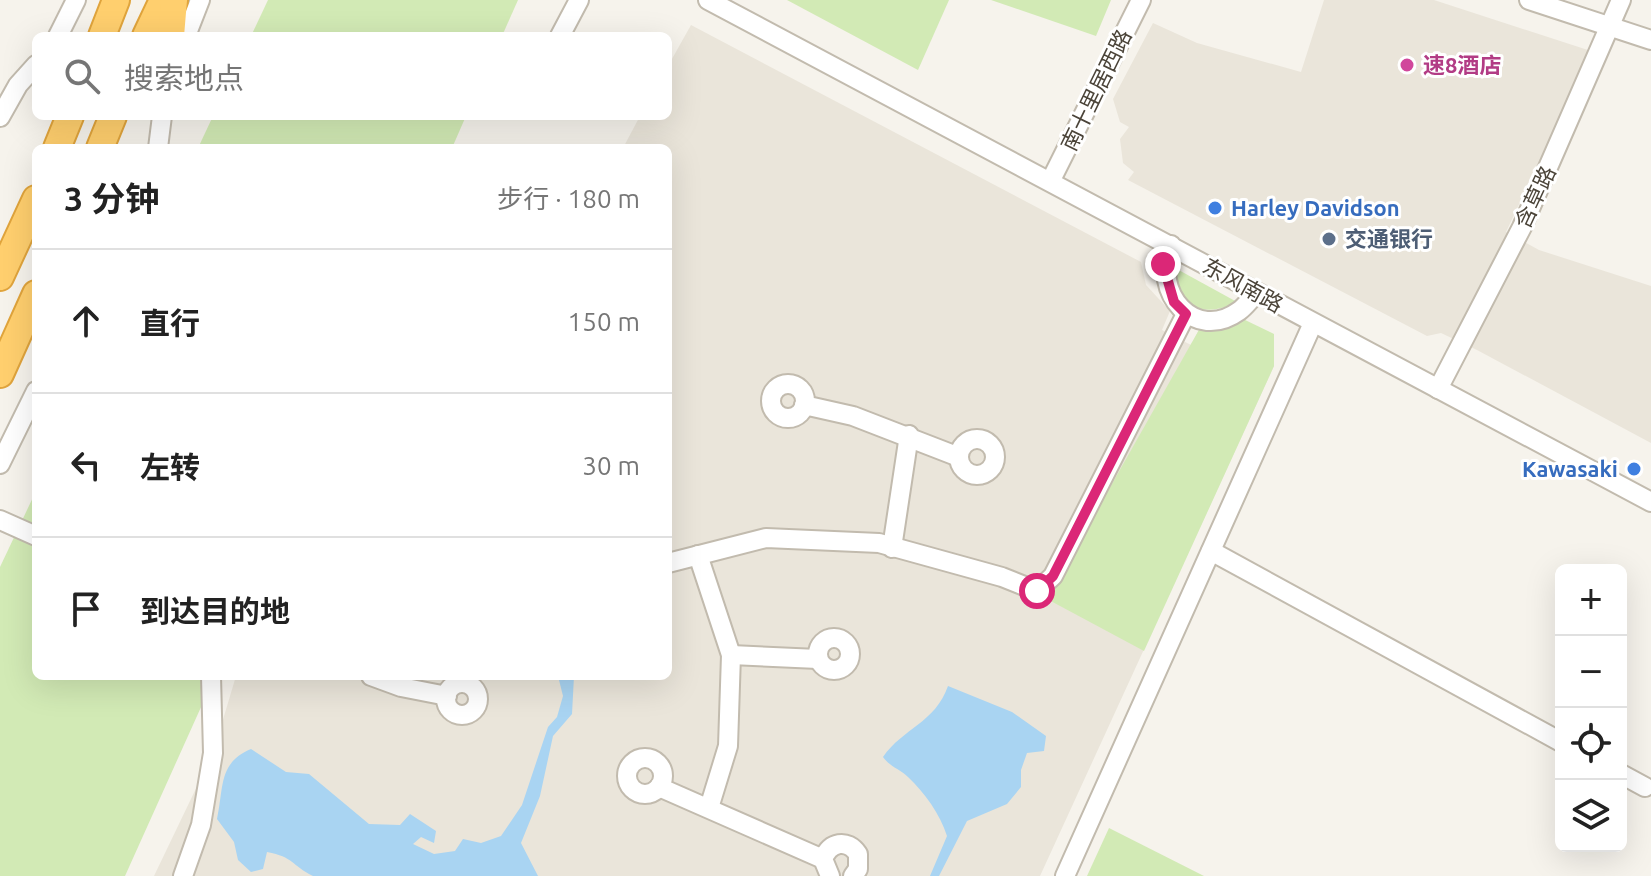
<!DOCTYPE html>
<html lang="zh">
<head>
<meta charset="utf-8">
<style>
	:root { --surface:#fff; --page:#f2f2f2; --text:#222; --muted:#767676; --line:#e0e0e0 }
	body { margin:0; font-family:Ubuntu,"Noto Sans SC",sans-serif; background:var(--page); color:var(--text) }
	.controls { position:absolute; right:24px; bottom:24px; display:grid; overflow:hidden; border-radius:12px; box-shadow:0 8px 32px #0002 }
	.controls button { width:72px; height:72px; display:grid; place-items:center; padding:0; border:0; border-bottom:2px solid var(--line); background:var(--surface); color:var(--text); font:40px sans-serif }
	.stop { position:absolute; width:24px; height:24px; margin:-18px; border:6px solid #db2777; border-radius:50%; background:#fff }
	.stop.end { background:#db2777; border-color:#fff; box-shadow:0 2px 8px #0008 }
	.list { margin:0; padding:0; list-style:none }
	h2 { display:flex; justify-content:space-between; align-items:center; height:104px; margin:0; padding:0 32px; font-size:34px }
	h2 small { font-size:26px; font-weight:400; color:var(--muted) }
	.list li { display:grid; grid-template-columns:52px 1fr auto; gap:24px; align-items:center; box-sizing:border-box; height:144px; padding:0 32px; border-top:2px solid var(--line) }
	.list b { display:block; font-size:30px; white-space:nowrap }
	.list em { font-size:26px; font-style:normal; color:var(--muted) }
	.icon { flex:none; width:44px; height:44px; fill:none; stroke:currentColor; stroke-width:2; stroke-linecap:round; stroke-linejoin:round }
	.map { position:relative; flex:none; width:1651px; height:876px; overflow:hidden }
	.search { position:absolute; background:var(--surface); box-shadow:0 8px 32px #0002; left:32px; top:32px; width:640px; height:88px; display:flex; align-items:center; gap:20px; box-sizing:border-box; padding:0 28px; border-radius:12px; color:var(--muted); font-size:30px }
	.panel { position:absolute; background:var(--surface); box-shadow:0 8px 32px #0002; left:32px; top:144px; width:640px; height:536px; border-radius:12px }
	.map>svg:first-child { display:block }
	.residential { fill:#eae5da }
	.green { fill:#d2eab5 }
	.water { fill:#a9d4f2 }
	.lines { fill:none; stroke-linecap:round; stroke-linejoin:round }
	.minor-casing { stroke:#c2bbae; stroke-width:22 }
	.highway-casing { stroke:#e0a43c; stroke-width:30 }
	.minor { stroke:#fff; stroke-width:18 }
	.highway { stroke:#ffcf6e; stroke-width:26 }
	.route { stroke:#db2777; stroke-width:10 }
	.hotel-dot { fill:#d1479c; stroke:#fff; stroke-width:3 }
	.shop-dot { fill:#3f7fe0; stroke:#fff; stroke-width:3 }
	.service-dot { fill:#5c6f8a; stroke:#fff; stroke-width:3 }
	.labels { text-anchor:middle; stroke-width:6; stroke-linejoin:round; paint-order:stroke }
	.hotel-label { font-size:22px; font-weight:bold; fill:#b23c85; stroke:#fff; text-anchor:start }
	.street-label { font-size:22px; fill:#4b4439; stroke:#fff }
	.shop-label { font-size:22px; font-weight:bold; fill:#366cbe; stroke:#fff; text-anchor:start }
	.service-label { font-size:22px; font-weight:bold; fill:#4e5e75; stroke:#fff; text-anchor:start }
</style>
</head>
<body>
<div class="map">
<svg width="1651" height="876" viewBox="0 0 1651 876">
	<rect width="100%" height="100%" fill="#f6f3ec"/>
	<g class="residential">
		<polygon points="1324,0 1434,0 1591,51 1506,232 1539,250 1651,286 1651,443 1477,350 1441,333 1427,336 1128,180 1134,172 1123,163 1120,139 1129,127 1120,122 1113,99 1153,23 1197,43 1301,72"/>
		<polygon points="691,25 1141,262 1146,285 1170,311 1162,330 1191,345 1200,328 1274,334 1274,366 1040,876 154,876 213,753 236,676 668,676 668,148 623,148 640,116 668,116 668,66"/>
	</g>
	<g class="green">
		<polygon points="268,0 518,0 502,36 251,36"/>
		<polygon points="787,0 949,0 918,70"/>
		<polygon points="991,0 1111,0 1096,36"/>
		<polygon points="213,116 466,116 452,148 198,148"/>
		<path d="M1175 268 1237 302C1204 319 1174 308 1175 268Z"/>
		<polygon points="1241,318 1274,334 1274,366 1144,651 1047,599 1200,328"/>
		<polygon points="36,491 36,676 215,676 125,876 0,876 0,567"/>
		<polygon points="1109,828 1204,876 1087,876"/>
	</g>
	<g class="water">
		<path d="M558 676H574L572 714 553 736 540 796 521 843 538 876H313C291 865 294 857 267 852L263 869 251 872 238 860 234 842 217 819C224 787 218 763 251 749L286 772 309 774 369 824 400 825 410 814 436 831 434 843 421 837 413 844 434 854 455 851 463 839 481 843 501 836 522 805 548 727 557 717 563 696Z"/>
		<path d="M948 686 1012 712 1046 736 1044 751 1027 753 1021 770V787L1007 804 967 821 939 876H930L947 836C940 814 925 793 908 777 900 769 890 767 883 757 903 728 935 723 948 686Z"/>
	</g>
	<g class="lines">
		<defs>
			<g id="minor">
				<polyline points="708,0 1651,502"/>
				<polyline points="1529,0 1651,40"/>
				<polyline points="58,36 76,0"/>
				<polyline points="186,36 200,0"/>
				<polyline points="560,36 579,0"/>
				<polyline points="0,117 18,85 36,65"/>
				<polyline points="158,148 162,116"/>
				<polyline points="1051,180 1141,0"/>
				<path d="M1171 245C1151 293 1195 343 1239 311 1246 306 1251 298 1257 293"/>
				<circle cx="788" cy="401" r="17"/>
				<polyline points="1438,389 1522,227 1621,0"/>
				<polyline points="804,405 853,416 959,457"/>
				<circle cx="977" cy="457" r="18"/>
				<polyline points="0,464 36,391"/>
				<polyline points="0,520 36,536"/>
				<polyline points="892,548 909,435"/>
				<polyline points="1211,551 1561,742"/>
				<polyline points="698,555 731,655 728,746 709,808"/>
				<polyline points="668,563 766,538 879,543 1002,577 1037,591 1053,576 1186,314"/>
				<circle cx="834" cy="654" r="16"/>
				<polyline points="731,655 818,659"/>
				<polyline points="371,676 401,687 447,696"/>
				<circle cx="462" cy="699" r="16"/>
				<circle cx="645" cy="776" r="18"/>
				<polyline points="1621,774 1645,787"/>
				<polyline points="659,787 823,859"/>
				<polyline points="183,876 201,825 213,753 211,676"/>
				<path d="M830 876 823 859C830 842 847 838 858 854V869L853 876"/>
				<polyline points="1065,876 1313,323"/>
			</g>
			<g id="highway">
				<polyline points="102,36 116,0"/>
				<polyline points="146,36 163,0"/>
				<polyline points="171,36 174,0"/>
				<polyline points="57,148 70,116"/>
				<polyline points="100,148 113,116"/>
				<polyline points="0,277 36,199"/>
				<polyline points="0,374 36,294"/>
			</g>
		</defs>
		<use href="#minor" class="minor-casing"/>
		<use href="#highway" class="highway-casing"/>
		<use href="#minor" class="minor"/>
		<use href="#highway" class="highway"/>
	</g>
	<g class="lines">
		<polyline class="route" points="1037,591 1053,576 1186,314 1174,302 1163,264"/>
	</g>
	<circle class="hotel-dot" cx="1407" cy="65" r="8"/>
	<g class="shop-dot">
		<circle cx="1215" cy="208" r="8"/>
		<circle cx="1634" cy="469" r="8"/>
	</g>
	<circle class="service-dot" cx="1329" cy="239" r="8"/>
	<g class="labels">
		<g class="hotel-label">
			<text x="1423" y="73">速8酒店</text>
		</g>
		<g class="street-label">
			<text transform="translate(1096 90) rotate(-64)" y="8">南十里居西路</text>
			<text transform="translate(1535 197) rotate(-65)" y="8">含草路</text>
			<text transform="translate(1243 285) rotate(29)" y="8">东风南路</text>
		</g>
		<g class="shop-label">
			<text x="1231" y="216">Harley Davidson</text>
			<text x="1618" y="477" text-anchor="end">Kawasaki</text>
		</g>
		<g class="service-label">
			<text x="1345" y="247">交通银行</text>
		</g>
	</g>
</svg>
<div class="controls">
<button>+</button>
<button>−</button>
<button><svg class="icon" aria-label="locate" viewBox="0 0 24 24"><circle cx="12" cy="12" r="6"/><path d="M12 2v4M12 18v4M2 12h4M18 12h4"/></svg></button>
<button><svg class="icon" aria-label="layers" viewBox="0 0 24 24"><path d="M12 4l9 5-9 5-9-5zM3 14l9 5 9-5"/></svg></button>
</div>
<div class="stop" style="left:1037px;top:591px"></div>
<div class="stop end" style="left:1163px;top:264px"></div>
<div class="search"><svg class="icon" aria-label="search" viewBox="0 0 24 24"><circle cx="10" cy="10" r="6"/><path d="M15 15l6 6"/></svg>搜索地点</div>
<section class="panel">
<h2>3 分钟<small>步行 · 180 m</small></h2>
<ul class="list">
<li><svg class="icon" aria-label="ahead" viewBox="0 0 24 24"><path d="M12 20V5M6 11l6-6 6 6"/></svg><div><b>直行</b></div><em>150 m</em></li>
<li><svg class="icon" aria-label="left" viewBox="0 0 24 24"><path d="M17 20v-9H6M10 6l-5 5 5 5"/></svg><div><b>左转</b></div><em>30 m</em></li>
<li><svg class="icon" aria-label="arrive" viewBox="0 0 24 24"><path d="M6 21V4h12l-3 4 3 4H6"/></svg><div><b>到达目的地</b></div></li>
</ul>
</section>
</div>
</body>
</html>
